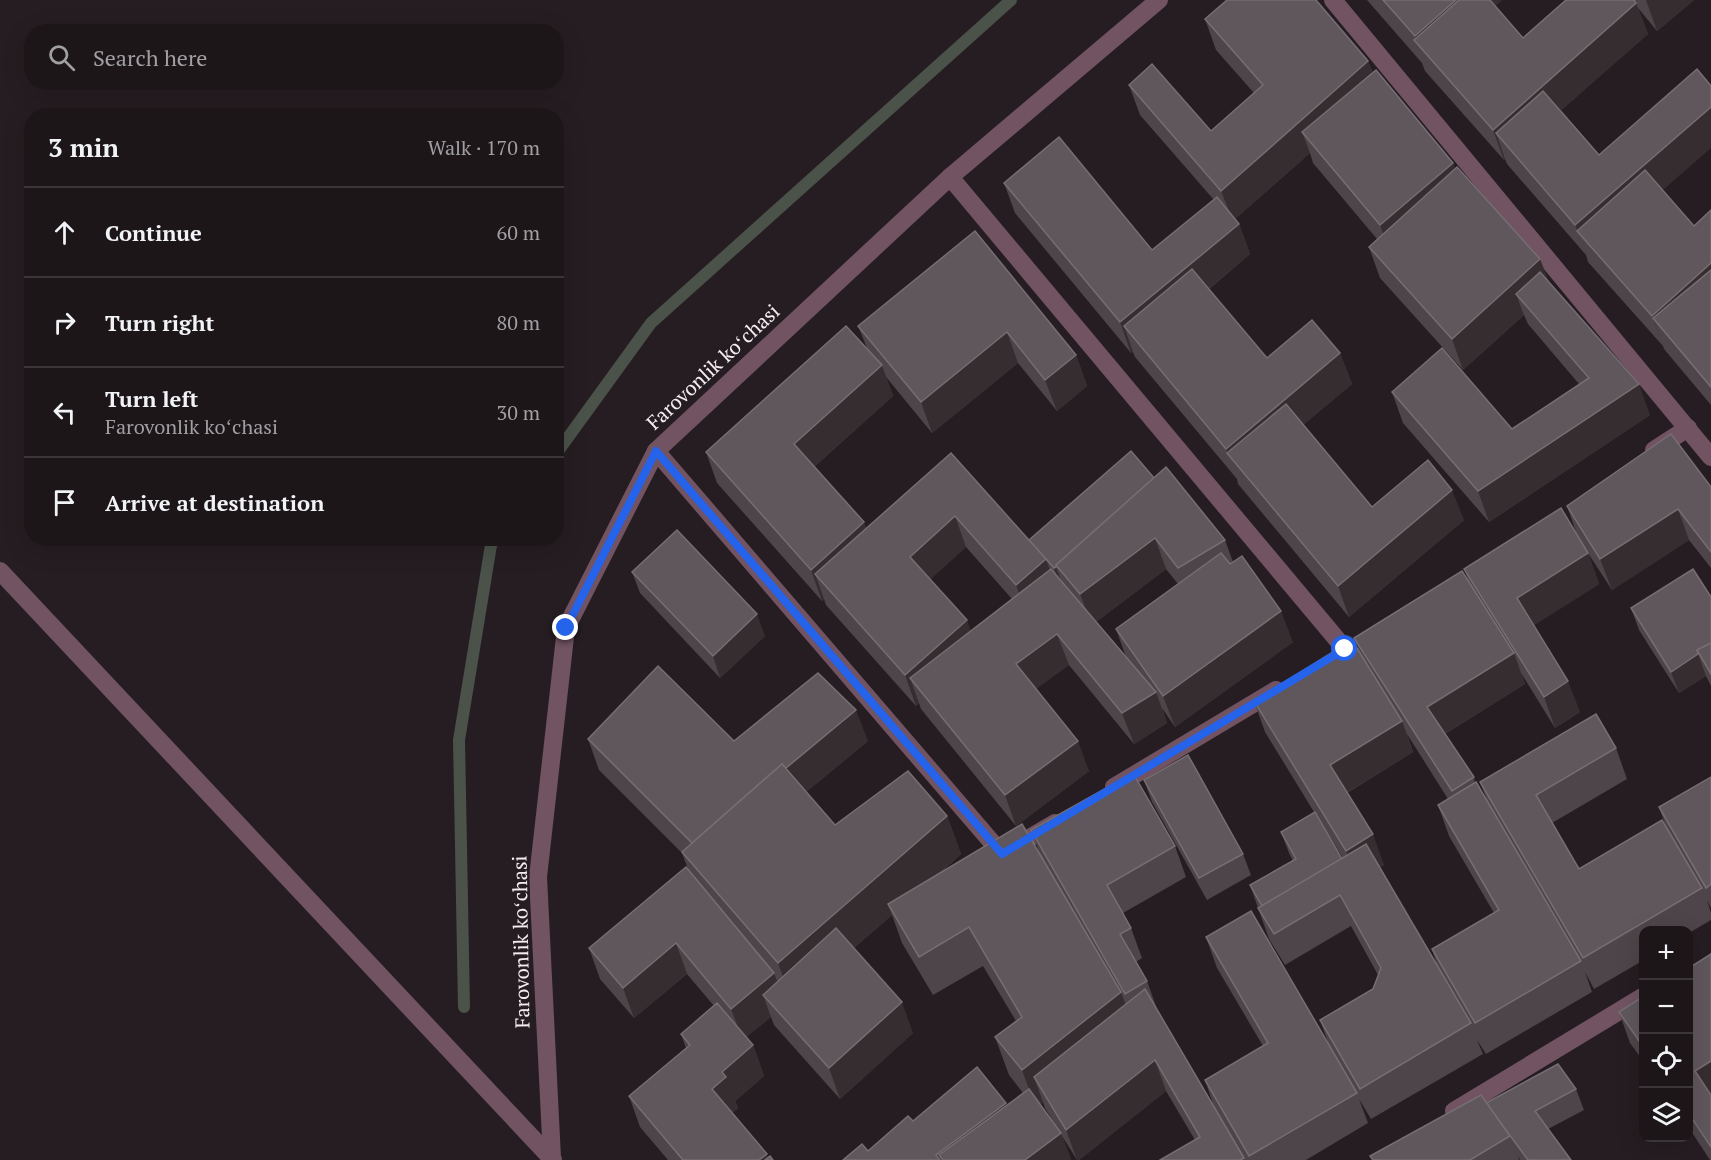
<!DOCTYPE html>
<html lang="en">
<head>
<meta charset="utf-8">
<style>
	:root { --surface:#1c1619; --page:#251f22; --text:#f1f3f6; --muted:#a09fa2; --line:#3a3538 }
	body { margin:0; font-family:"PT Serif",serif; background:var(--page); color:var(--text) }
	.controls { position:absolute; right:18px; bottom:18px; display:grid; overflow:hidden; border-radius:12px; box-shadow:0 6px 24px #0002 }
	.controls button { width:54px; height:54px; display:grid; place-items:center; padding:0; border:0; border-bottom:2px solid var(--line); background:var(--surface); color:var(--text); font:30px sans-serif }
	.stop { position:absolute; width:18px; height:18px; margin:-14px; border:4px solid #2563eb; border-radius:50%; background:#fff }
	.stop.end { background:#2563eb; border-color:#fff; box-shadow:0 2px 6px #0008 }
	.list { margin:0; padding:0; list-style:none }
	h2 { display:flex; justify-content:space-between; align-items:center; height:78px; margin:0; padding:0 24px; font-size:26px }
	h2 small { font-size:20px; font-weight:400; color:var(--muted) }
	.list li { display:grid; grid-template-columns:39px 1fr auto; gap:18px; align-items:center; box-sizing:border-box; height:90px; padding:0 24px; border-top:2px solid var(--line) }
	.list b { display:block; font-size:22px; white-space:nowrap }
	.list p { margin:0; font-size:20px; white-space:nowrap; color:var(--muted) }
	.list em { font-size:20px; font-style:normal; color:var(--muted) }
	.icon { flex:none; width:33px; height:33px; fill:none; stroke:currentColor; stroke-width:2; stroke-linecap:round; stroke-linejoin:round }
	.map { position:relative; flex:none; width:1711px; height:1160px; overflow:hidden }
	.search { position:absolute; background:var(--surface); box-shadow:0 6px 24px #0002; left:24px; top:24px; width:540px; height:66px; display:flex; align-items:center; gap:15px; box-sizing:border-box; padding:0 21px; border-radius:24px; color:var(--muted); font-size:22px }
	.panel { position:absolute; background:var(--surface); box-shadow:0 6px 24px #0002; left:24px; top:108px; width:540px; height:438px; border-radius:24px }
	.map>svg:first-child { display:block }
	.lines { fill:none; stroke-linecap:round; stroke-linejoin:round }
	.stream { stroke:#4a5249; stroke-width:12 }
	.minor { stroke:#715361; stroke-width:18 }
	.wall { fill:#4d4549; fill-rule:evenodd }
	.shaded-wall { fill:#362d31 }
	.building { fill:#5f575b; stroke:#766e72; stroke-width:1.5 }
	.route { stroke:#2563eb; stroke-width:8 }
	.labels { text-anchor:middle; stroke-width:5; stroke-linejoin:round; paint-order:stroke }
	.street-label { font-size:20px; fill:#f3edf0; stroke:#251d21 }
</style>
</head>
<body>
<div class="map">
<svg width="1711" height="1160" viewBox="0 0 1711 1160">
	<rect width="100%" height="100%" fill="#251d21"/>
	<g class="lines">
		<g class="stream">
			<polyline points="556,454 651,323 1011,0"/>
			<polyline points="464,1007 459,740 491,545 496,538"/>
		</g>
		<g class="minor">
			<polyline points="1333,0 1711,457"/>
			<polyline points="950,177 1345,649"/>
			<polyline points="1654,450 1688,428"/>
			<polyline points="656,451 1002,854 1055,823"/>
			<polyline points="0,571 553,1160"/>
			<polyline points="1114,787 1276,690"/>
			<polyline points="1454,1111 1644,996"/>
			<polyline points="552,1158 538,877 566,628 656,451 950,177 1159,0"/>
		</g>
	</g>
	<g class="wall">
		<polygon points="1367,0 1502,0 1495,6 1523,38 1566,0 1694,0 1657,31 1638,8 1648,34 1561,110 1599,155 1662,190 1694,226 1711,210 1711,405 1664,349 1663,346 1588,262 1586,255 1507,164 1505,159 1504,160 1425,71 1422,63"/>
		<polygon points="1205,19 1368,61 1373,73 1453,163 1455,169 1549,282 1650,415 1489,522 1403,423 1392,392 1512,429 1579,384 1528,324 1524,315 1463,370 1380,278 1369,247 1377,239 1313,163 1310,153 1235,219 1239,224 1250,254 1209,289 1267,358 1340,353 1352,384 1303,425 1372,507 1464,520 1349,617 1238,484 1237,479 1135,357 1133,352 1131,353 1015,213 1004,183 1152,250 1214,200 1140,115 1129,85 1211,131 1254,93 1216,50"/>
		<path d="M975 231 1076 355 1087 386 1057 411 1018 363 932 433 886 377 893 396 814 467 867 528 951 453 1030 541 1154 478 1225 540 1233 562 1293 642 1175 727 1162 708 1167 723 1134 744 1069 665 1036 688 1089 771 1016 826 921 709 919 703 916 706 826 605 824 599 822 601 717 483 706 452 867 348 858 326ZM966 547 1012 599 971 632 930 579ZM1166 569 1178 584 1116 629 1126 657 1096 622Z"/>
		<path d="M1711 487V568L1689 540 1612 590 1584 547 1588 553 1599 584 1534 625 1580 712 1555 728 1521 673 1525 684 1445 734 1474 777 1475 783 1487 800 1480 782 1616 748 1627 779 1552 823 1579 869 1666 827 1659 807 1711 777V908L1707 900 1711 913V920L1689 933V930H1644V960L1594 989 1585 972 1592 992 1486 1054 1477 1040 1483 1054 1371 1119 1359 1099 1368 1123 1306 1160H1160L1195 1140 1166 1091 1079 1160H1077L1062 1136 1071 1160H843L868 1151 913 1121 1007 1105 1023 1093 1009 1075 995 1037 1016 1021 983 966 933 995 902 943 892 915 854 948 913 1033 840 1099 774 1025 771 1017 746 1037 753 1045 764 1076 735 1101 738 1108 732 1113 768 1158 773 1160H668L640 1127 629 1096 686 1048 681 1034 714 1006 687 974 634 1018 600 979 589 948 688 869 682 853 599 770 588 739 868 741 806 792 835 825 947 816 961 854 939 874 1041 857 1031 830 1175 846 1186 877 1123 913 1131 928 1142 958 1136 962 1147 981 1158 1012 1215 1110 1205 1080 1263 1046 1217 968 1206 937 1329 1045 1320 1020 1373 989 1378 975 1351 926 1285 965 1269 939 1250 885 1293 861 1289 853 1281 832 1314 812 1265 732 1254 701 1359 651 1354 638 1469 582 1464 569 1577 535 1567 506ZM1407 734 1448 799 1438 805 1449 836 1494 913 1432 949 1437 965 1380 867 1384 865 1347 793 1413 752ZM1320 821 1343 858 1342 859ZM1043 1102 1045 1108 1058 1129 1040 1105Z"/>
		<polygon points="632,572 765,636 720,678 640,593"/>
		<polygon points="1711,597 1711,686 1706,676 1679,693 1639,630 1631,608"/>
		<polygon points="1144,780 1243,854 1251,875 1207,900 1152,802"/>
		<polygon points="1711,954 1711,1160 1710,1160 1689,1128 1689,968"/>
		<polygon points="1644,996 1644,1062 1630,1043 1619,1012"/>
		<polygon points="1576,1089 1584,1110 1548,1129 1571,1160 1520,1160 1518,1156 1519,1160 1372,1160 1370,1156 1486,1103"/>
	</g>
	<g class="shaded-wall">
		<polygon points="1456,0 1502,0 1433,61 1417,44 1415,36"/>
		<polygon points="1646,0 1694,0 1657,31"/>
		<polygon points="1636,3 1648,34 1513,153 1496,133 1505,159 1504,160 1493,130"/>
		<polygon points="1368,61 1380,92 1302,132 1310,153 1233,221 1221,191"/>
		<polygon points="1711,107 1711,148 1594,250 1578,232 1575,225"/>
		<polygon points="1453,163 1464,194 1391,256 1380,225"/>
		<polygon points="1239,224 1250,254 1140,346 1124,326 1133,352 1131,353 1120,322"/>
		<polygon points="1540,259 1552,289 1516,294 1524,315 1463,370 1452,339"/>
		<polygon points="1711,263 1711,304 1653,318 1663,346 1652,316"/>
		<polygon points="1007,332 1018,363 932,433 921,402"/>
		<polygon points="1340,353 1352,384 1245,474 1228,454 1226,449"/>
		<polygon points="1076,355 1087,386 1057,411 1045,380"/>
		<polygon points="882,365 893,396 805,475 794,444"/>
		<polygon points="1639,384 1650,415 1489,522 1478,491"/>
		<polygon points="1452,490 1464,520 1349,617 1338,586"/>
		<polygon points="1678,509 1689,540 1612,590 1600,559"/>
		<polygon points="955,516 966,547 921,588 910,557"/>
		<polygon points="864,522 876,553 815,574 824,599 822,601 811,570"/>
		<polygon points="1155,538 1166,569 1092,625 1080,594"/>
		<polygon points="1588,553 1599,584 1528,629 1517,598"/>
		<polygon points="1046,559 1057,590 1027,616 1016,585"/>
		<polygon points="1056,567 1064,588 1062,590 1054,568"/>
		<polygon points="1281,611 1293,642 1175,727 1163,696"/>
		<polygon points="757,614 765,636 720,678 713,656"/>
		<polygon points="967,620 978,651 910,678 919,703 916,706 905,675"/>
		<polygon points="1057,634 1069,665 1028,695 1016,664"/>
		<polygon points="1514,653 1525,684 1438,738 1427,707"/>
		<polygon points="1698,654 1706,676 1679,693 1671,672"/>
		<polygon points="1568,681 1580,712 1555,728 1544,697"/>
		<polygon points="1156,692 1167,723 1134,744 1122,713"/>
		<polygon points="856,710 868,741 705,875 694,845"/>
		<polygon points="1402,721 1413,752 1341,796 1330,765"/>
		<polygon points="1078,741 1089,771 1016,826 1005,795"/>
		<polygon points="947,816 961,854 893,913 888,904 892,915 792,1002 778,963"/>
		<polygon points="1373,834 1384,865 1357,881 1346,851"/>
		<polygon points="676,943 687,974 634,1018 623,988"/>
		<polygon points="774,973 786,1004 763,995 771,1017 743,1040 731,1009"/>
		<polygon points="1121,992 1135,1031 1034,1077 1043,1102 1036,1108 1022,1070"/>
		<polygon points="902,1002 913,1033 840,1099 829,1068"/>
		<polygon points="753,1045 764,1076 735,1101 738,1108 723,1120 712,1089 722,1072"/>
		<polygon points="1155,1060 1166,1091 1079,1160 1077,1160 1066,1130"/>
		<polygon points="1711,1061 1711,1099 1695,1071"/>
		<polygon points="1006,1103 1017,1134 939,1155 941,1160 938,1160 936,1155"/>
		<polygon points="1061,1133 1071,1160 1025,1160"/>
		<polygon points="767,1154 769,1160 759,1160"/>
	</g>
	<g class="building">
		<polygon points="1227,0 1316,0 1368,61 1221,191 1129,85 1152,64 1211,131 1263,85 1205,19"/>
		<polygon points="1383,0 1456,0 1415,36"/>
		<polygon points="1459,0 1490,0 1523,38 1566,0 1634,0 1636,3 1493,130 1414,40"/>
		<polygon points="1697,69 1711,86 1711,107 1575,225 1496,133 1543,91 1599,155"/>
		<polygon points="1376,70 1453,163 1380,225 1302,132"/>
		<polygon points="1059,137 1152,250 1217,197 1239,224 1120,322 1004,183"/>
		<polygon points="1457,167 1540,259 1452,339 1369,247"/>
		<polygon points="1645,170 1694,226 1711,210 1711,263 1652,316 1577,231"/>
		<polygon points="975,231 1076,355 1045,380 1007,332 921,402 858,326"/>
		<polygon points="1192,269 1267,358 1312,320 1340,353 1226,449 1124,326"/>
		<polygon points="1711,270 1711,387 1653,318"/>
		<polygon points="1540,272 1639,384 1478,491 1392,392 1442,348 1512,429 1589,378 1516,294"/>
		<polygon points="846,326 882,365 794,444 864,522 811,570 706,452"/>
		<polygon points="1286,404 1372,507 1428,460 1452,490 1338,586 1227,453"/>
		<polygon points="1671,434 1711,487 1711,552 1678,509 1600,559 1567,506"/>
		<polygon points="1131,451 1154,478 1056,565 1056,567 1054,568 1029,540"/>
		<polygon points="951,453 1046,559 1016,585 955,516 910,557 967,620 905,675 815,574"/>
		<polygon points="1166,467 1225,540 1178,568 1155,538 1080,594 1056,565"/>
		<polygon points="1561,508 1588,553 1517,598 1568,681 1544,697 1464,569"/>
		<polygon points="677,530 757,614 713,656 632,572"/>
		<polygon points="1221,553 1230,564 1242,556 1281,611 1163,696 1116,629"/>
		<polygon points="1051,569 1156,692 1122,713 1057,634 1016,664 1078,741 1005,795 910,678"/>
		<polygon points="1693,569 1711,597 1711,643 1697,650 1698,654 1671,672 1631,608"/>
		<polygon points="1462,571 1514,653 1427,707 1474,777 1452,791 1354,638"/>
		<polygon points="1352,640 1402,721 1330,765 1373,834 1346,851 1254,701"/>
		<polygon points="1711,643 1711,674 1697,650"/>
		<polygon points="658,666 734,741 818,673 856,710 786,768 782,764 692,843 588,739"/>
		<polygon points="1596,714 1616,748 1536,795 1579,869 1662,820 1702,888 1583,958 1480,782"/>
		<polygon points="1188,755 1243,854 1199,878 1144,780"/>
		<polygon points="782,764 835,825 908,771 947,816 778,963 682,852"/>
		<polygon points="1133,773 1175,846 1107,885 1131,928 1120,934 1147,981 1125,994 1031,830"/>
		<polygon points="1711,777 1711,884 1706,888 1659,807"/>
		<polygon points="1476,782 1581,961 1475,1023 1432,949 1499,910 1438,805"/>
		<polygon points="1315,812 1342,859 1262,906 1250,885 1296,859 1281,832"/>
		<polygon points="1022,824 1121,992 1022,1070 995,1037 1022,1017 969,927 919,957 888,904"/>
		<polygon points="1366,844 1471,1023 1360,1089 1320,1020 1373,989 1381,968 1340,895 1274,934 1258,908"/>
		<polygon points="686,867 774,973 731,1009 676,943 623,988 589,948"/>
		<polygon points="1251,911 1357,1093 1249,1156 1205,1080 1268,1043 1206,937"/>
		<polygon points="836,928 902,1002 829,1068 763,995"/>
		<polygon points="1711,954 1711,1061 1695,1071 1711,1095 1711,1147 1689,1114 1689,968"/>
		<polygon points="1145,989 1244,1158 1240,1160 1160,1160 1200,1137 1155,1060 1066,1130 1034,1077"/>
		<polygon points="1644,996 1644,1048 1619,1012"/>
		<polygon points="717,1003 753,1045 722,1072 726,1077 712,1089 767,1154 759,1160 683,1160 629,1096 690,1045 681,1034"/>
		<polygon points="1558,1064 1576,1089 1535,1111 1571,1160 1528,1160 1486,1103"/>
		<polygon points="977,1067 1006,1103 936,1155 940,1160 843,1160 862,1144 868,1151 908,1116 913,1121"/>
		<polygon points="1029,1089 1061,1133 1025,1160 943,1160 939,1155"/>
		<polygon points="1481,1095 1510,1136 1470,1160 1373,1160 1370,1156"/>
		<polygon points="770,1156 773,1160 765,1160"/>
	</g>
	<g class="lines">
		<polyline class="route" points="566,628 656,451 1002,854 1345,649"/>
	</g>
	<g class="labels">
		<g class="street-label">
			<text transform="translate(713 367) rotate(-43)" y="7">Farovonlik koʻchasi</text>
			<text transform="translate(521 942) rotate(-91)" y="7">Farovonlik koʻchasi</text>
		</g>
	</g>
</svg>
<div class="controls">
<button>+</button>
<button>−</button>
<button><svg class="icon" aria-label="locate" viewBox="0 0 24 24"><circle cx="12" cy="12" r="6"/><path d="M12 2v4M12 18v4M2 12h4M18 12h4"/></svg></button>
<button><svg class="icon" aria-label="layers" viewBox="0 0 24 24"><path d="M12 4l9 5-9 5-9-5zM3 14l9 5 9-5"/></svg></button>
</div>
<div class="stop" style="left:1345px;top:649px"></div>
<div class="stop end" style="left:566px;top:628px"></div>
<div class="search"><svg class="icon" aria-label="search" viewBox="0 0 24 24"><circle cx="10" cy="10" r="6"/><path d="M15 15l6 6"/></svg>Search here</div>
<section class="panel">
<h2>3 min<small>Walk · 170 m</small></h2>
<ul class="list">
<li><svg class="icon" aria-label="ahead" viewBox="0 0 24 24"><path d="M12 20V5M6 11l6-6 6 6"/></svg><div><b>Continue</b></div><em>60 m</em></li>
<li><svg class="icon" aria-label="right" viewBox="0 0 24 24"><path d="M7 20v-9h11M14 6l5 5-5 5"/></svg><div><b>Turn right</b></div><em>80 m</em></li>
<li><svg class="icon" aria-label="left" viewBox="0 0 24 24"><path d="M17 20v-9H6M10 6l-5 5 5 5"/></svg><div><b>Turn left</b><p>Farovonlik koʻchasi</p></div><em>30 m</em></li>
<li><svg class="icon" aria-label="arrive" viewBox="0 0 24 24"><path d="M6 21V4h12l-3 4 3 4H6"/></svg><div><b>Arrive at destination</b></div></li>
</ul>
</section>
</div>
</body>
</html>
